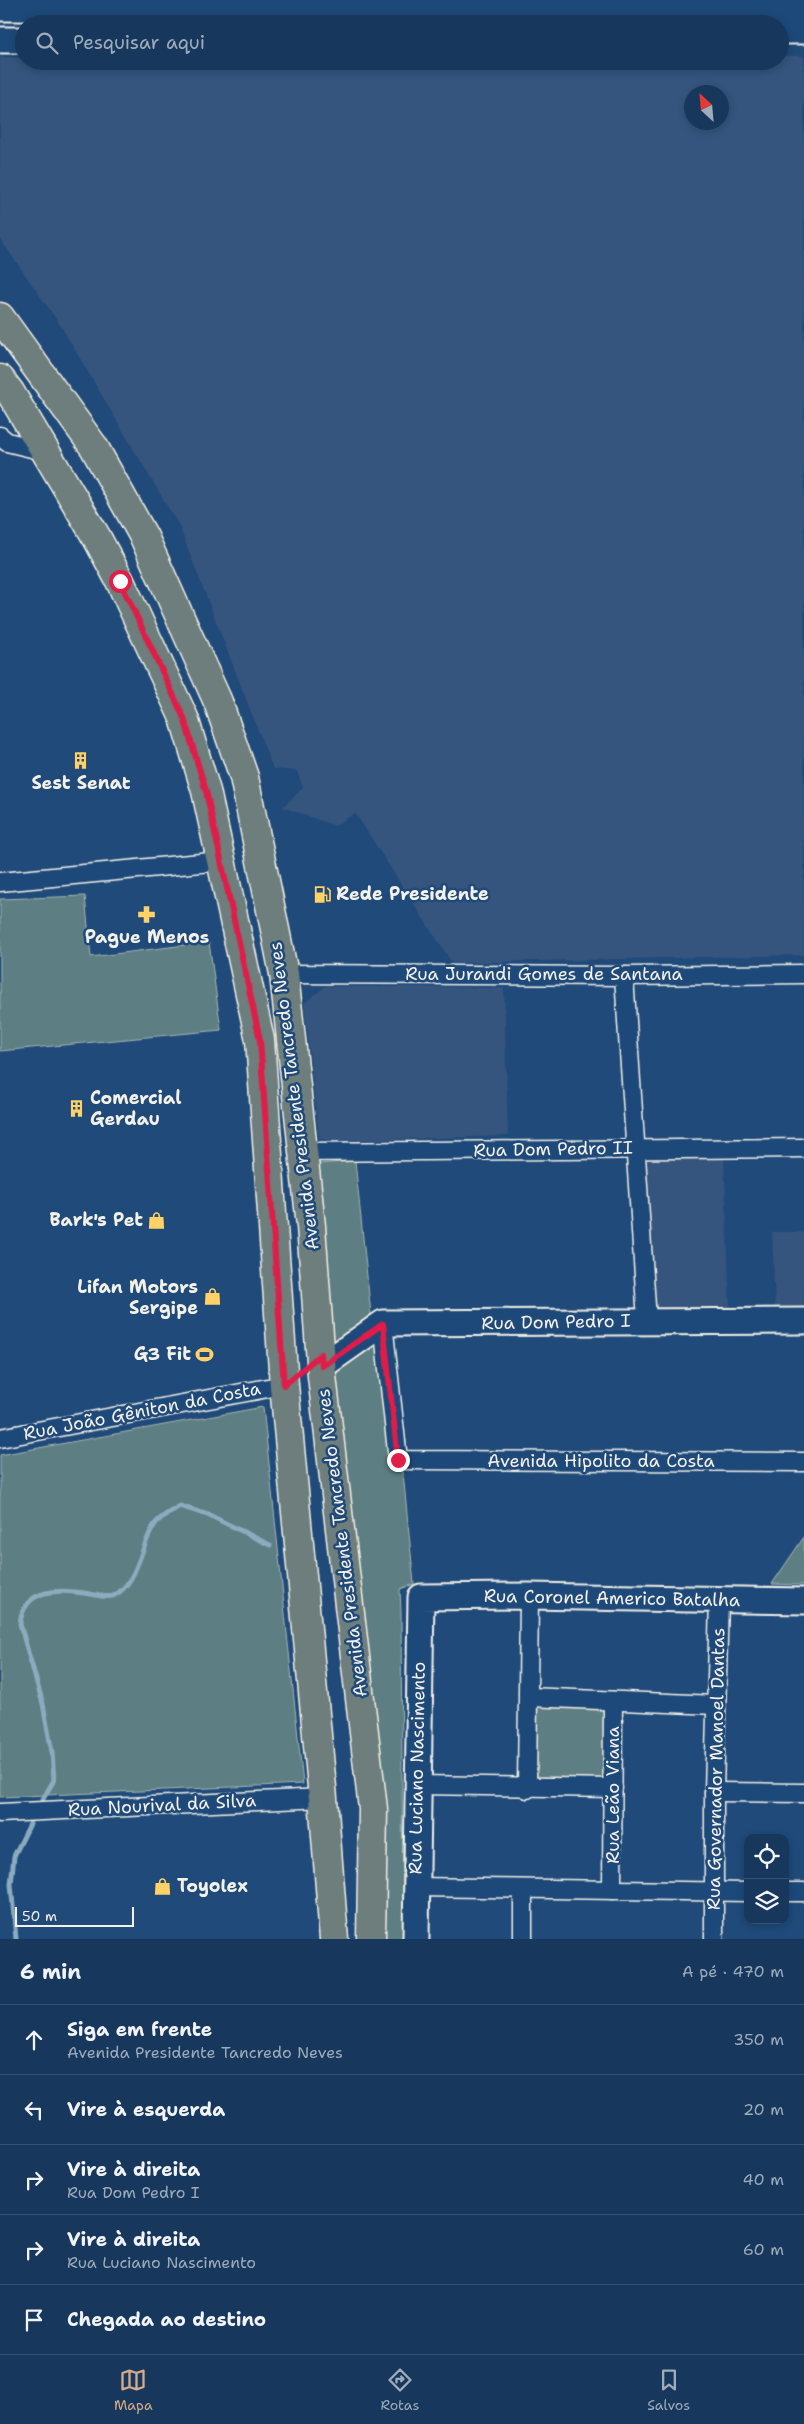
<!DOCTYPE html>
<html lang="pt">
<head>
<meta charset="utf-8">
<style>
	:root { --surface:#17385c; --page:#244365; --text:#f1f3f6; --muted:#9eacbb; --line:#365272; --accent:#d6ab8b }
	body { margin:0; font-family:"Shantell Sans",sans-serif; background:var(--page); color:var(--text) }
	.controls { position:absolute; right:15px; bottom:15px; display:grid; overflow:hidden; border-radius:10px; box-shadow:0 2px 8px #0003 }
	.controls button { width:45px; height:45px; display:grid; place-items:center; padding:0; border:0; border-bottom:1px solid var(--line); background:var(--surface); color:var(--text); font:25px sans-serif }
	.compass { position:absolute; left:684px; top:85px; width:45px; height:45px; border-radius:50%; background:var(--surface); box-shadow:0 2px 8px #0003; rotate:334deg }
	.scale { position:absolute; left:15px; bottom:12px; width:119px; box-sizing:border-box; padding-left:5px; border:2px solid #f4f1e8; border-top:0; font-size:14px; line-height:18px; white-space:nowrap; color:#f4f1e8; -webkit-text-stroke:4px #1f4a7a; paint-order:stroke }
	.stop { position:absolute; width:15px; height:15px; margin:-11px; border:4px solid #e11d48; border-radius:50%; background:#fff }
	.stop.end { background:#e11d48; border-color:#fff; box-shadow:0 1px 5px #0008 }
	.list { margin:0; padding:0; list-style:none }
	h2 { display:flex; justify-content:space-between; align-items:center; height:65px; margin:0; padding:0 20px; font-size:21px }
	h2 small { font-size:16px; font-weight:400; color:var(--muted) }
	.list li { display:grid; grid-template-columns:32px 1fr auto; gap:15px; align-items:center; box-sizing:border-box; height:70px; padding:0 20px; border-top:1px solid var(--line) }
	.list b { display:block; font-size:19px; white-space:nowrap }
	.list p { margin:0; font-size:16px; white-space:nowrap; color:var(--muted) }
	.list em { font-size:16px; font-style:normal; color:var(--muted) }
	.icon { flex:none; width:28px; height:28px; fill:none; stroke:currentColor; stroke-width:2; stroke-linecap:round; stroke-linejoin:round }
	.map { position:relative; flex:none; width:804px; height:1939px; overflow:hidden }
	.search { position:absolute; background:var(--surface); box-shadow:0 2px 8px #0003; left:15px; right:15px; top:15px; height:55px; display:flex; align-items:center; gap:12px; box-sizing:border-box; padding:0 18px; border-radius:28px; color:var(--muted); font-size:19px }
	.sheet { height:415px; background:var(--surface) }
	nav { display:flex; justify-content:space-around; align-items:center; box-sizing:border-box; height:70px; border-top:1px solid var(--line); background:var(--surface); font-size:14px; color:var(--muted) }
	nav a { display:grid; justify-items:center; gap:2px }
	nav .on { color:var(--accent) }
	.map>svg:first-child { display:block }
	.built { fill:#34557e; fill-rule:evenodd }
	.green { fill:#5d7e82; stroke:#a8b8b5 }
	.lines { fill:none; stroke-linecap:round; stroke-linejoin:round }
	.stream { stroke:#8cabbf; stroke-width:5 }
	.street-casing { stroke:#f4f1e8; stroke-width:21 }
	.secondary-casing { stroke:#f4f1e8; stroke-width:29 }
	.primary-casing { stroke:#f4f1e8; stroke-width:31 }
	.street { stroke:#1f4a7a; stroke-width:18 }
	.secondary { stroke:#1f4a7a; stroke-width:25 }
	.primary { stroke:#6d7e7c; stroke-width:28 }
	.route { stroke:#e11d48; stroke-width:6 }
	.labels { text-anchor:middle; stroke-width:5; stroke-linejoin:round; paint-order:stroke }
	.poi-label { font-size:18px; font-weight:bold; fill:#f4f1e8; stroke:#1f4a7a; text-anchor:start }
	.street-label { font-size:18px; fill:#f4f1e8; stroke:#1f4a7a }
</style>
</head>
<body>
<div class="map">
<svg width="804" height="1939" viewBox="0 0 804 1939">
	<rect width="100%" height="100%" fill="#1f4a7a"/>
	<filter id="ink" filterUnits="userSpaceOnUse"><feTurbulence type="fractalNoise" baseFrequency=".02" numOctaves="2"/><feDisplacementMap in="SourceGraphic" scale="10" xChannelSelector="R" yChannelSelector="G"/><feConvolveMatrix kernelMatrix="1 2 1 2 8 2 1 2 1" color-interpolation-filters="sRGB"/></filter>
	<g filter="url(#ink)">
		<g class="built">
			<path d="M780 56H804V955L452 963 355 813 335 826 283 807 303 788 297 771 273 769 179 526 59 323 0 239V57L24 58V61H780ZM722 92V122H692V92Z"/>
			<polygon points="326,986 504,988 508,1136 330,1141 319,1138 304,1003"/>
			<polygon points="724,1155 730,1308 654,1310 643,1159"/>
			<polygon points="772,1232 804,1232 804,1307 775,1308"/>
		</g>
		<g class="green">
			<polygon points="85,896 91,957 209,942 221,1030 0,1051 0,899"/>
			<polygon points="355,1161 372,1324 333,1350 319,1164"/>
			<polygon points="376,1334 392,1465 403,1473 414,1584 400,1589 401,1613 403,1939 383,1939 333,1364"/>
			<polygon points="263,1407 303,1784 0,1797 0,1455"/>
			<polygon points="804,1537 804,1585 772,1584"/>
			<polygon points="536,1706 610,1707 608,1787 534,1786"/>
		</g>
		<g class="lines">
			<g class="stream">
				<path d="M43 1799 54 1780 52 1752 43 1704 20 1624C24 1586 61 1589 90 1594 97 1595 107 1598 113 1596 138 1584 140 1546 155 1524 160 1517 172 1511 180 1506L211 1516 270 1545"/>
				<polyline points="16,1939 11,1884 14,1856 30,1824"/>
			</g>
			<defs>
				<g id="street">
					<polyline points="0,436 7,442 44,451"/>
					<polyline points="0,882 222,861"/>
					<polyline points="284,974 624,976 804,974"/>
					<polyline points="624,976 647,1321"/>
					<polyline points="302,1152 804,1148"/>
					<polyline points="383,1323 398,1460 804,1462"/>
					<polyline points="0,1438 284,1385"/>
					<polyline points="529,1697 715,1705"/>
					<polyline points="418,1785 613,1788"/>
					<polyline points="527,1789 529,1596"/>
					<polyline points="714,1792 804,1793"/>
					<polyline points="0,1813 323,1798"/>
					<polyline points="415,1887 748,1892"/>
					<polyline points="523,1889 523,1939"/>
					<polyline points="612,1890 613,1701"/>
					<polyline points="785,1892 804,1892"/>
					<polyline points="714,1939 714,1792 719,1600"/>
				</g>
				<g id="secondary">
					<polyline points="0,8 804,10"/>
					<polyline points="780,31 804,31"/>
					<polyline points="0,40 24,40"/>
					<polyline points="322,1366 383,1323 804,1321"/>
					<polyline points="416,1939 421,1597 529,1596 804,1601"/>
				</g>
				<g id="primary">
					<polyline points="0,317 94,447 144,537 218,702 244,777 284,974 311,1226 322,1376 373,1809 371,1939"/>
					<polyline points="0,379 10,392 97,538 120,581 184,718 206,791 260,1040 284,1385 323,1798 334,1939"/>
				</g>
			</defs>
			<use href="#street" class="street-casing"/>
			<use href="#secondary" class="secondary-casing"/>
			<use href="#primary" class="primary-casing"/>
			<use href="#street" class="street"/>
			<use href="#secondary" class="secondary"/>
			<use href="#primary" class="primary"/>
		</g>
	</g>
	<g class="lines" filter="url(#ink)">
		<polyline class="route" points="120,581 184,718 206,791 260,1040 284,1385 321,1354 322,1366 383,1324 398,1460"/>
	</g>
	<defs>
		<symbol id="building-bare" viewBox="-9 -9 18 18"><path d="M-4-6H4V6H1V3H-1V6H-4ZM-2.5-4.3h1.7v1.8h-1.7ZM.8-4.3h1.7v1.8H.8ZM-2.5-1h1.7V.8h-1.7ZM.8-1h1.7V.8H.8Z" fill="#ffd166" stroke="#1f4a7a" stroke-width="2.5" paint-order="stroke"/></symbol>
		<symbol id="fuel-bare" viewBox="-9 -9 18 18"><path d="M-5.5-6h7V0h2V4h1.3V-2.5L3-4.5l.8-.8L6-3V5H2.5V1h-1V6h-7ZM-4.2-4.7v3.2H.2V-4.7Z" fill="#ffd166" stroke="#1f4a7a" stroke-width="2.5" paint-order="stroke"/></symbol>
		<symbol id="pharmacy-bare" viewBox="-9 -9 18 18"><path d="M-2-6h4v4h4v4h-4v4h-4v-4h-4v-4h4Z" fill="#ffd166" stroke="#1f4a7a" stroke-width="2.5" paint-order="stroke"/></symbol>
		<symbol id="shop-bare" viewBox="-9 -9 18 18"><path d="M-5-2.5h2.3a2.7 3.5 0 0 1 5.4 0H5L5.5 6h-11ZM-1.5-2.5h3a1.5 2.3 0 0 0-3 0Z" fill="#ffd166" stroke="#1f4a7a" stroke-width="2.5" paint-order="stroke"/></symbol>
		<symbol id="stadium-bare" viewBox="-9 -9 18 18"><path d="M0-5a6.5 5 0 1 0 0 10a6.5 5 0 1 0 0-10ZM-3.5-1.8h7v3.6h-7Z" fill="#ffd166" stroke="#1f4a7a" stroke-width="2.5" paint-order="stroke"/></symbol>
	</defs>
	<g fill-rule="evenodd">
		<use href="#building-bare" x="68" y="748" width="25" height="25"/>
		<use href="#fuel-bare" x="310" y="882" width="25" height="25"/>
		<use href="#pharmacy-bare" x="134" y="902" width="25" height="25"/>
		<use href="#building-bare" x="64" y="1096" width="25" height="25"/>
		<use href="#shop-bare" x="144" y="1208" width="25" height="25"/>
		<use href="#shop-bare" x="200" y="1284" width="25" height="25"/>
		<use href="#stadium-bare" x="192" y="1342" width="25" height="25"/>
		<use href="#shop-bare" x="150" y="1874" width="25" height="25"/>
	</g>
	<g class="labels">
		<g class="poi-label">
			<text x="81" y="789" text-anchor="middle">Sest Senat</text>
			<text x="336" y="900">Rede Presidente</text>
			<text x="147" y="943" text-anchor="middle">Pague Menos</text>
			<text x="90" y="1104">Comercial<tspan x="90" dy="21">Gerdau</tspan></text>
			<text x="143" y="1226" text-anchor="end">Bark's Pet</text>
			<text x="198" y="1293" text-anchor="end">Lifan Motors<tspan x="198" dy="21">Sergipe</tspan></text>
			<text x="191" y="1360" text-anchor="end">G3 Fit</text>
			<text x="177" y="1892">Toyolex</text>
		</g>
		<g class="street-label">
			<text x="544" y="980">Rua Jurandi Gomes de Santana</text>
			<text transform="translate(294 1096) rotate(-97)" y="6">Avenida Presidente Tancredo Neves</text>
			<text transform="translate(553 1149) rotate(-1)" y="6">Rua Dom Pedro II</text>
			<text transform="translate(556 1322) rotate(-1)" y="6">Rua Dom Pedro I</text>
			<text transform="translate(142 1411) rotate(-11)" y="6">Rua João Gêniton da Costa</text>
			<text x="601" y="1467">Avenida Hipolito da Costa</text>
			<text transform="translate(342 1543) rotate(-97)" y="6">Avenida Presidente Tancredo Neves</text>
			<text transform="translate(612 1598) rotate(1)" y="6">Rua Coronel Americo Batalha</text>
			<text transform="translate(417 1768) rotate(-89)" y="6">Rua Luciano Nascimento</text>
			<text transform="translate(716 1769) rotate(-89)" y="6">Rua Governador Manoel Dantas</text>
			<text transform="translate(613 1795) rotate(-90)" y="6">Rua Leão Viana</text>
			<text transform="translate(162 1805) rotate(-3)" y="6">Rua Nourival da Silva</text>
		</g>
	</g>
</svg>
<div class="controls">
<button><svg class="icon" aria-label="locate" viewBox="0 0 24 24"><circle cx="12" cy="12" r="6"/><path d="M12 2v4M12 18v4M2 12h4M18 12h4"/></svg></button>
<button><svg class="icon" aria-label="layers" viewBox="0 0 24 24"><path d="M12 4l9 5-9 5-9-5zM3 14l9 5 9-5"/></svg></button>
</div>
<svg class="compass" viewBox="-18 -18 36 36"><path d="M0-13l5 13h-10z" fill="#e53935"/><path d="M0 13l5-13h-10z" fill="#9eacbb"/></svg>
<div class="scale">50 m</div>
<div class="stop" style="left:120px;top:581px"></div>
<div class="stop end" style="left:398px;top:1460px"></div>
<div class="search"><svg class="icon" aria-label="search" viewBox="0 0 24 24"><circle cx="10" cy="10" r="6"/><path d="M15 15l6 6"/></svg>Pesquisar aqui</div>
</div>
<section class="sheet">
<h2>6 min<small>A pé · 470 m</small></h2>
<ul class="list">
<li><svg class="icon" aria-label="ahead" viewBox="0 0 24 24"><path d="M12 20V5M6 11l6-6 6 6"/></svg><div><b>Siga em frente</b><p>Avenida Presidente Tancredo Neves</p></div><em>350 m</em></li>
<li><svg class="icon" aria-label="left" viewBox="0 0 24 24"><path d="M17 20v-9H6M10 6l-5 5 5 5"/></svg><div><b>Vire à esquerda</b></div><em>20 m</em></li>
<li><svg class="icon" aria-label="right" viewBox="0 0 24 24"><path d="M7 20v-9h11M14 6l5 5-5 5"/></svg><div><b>Vire à direita</b><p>Rua Dom Pedro I</p></div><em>40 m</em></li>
<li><svg class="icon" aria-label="right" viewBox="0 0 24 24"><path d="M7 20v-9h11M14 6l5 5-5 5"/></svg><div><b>Vire à direita</b><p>Rua Luciano Nascimento</p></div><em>60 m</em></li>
<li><svg class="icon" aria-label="arrive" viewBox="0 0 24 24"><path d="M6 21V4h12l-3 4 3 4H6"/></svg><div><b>Chegada ao destino</b></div></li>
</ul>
</section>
<nav>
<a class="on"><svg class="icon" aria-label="map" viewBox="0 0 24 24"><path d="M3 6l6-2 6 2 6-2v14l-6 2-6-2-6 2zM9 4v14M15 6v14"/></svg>Mapa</a>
<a><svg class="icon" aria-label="directions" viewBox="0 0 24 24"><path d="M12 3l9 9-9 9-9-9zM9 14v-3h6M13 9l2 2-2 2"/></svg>Rotas</a>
<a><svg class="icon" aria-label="saved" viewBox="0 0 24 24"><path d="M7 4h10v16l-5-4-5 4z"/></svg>Salvos</a>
</nav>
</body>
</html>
